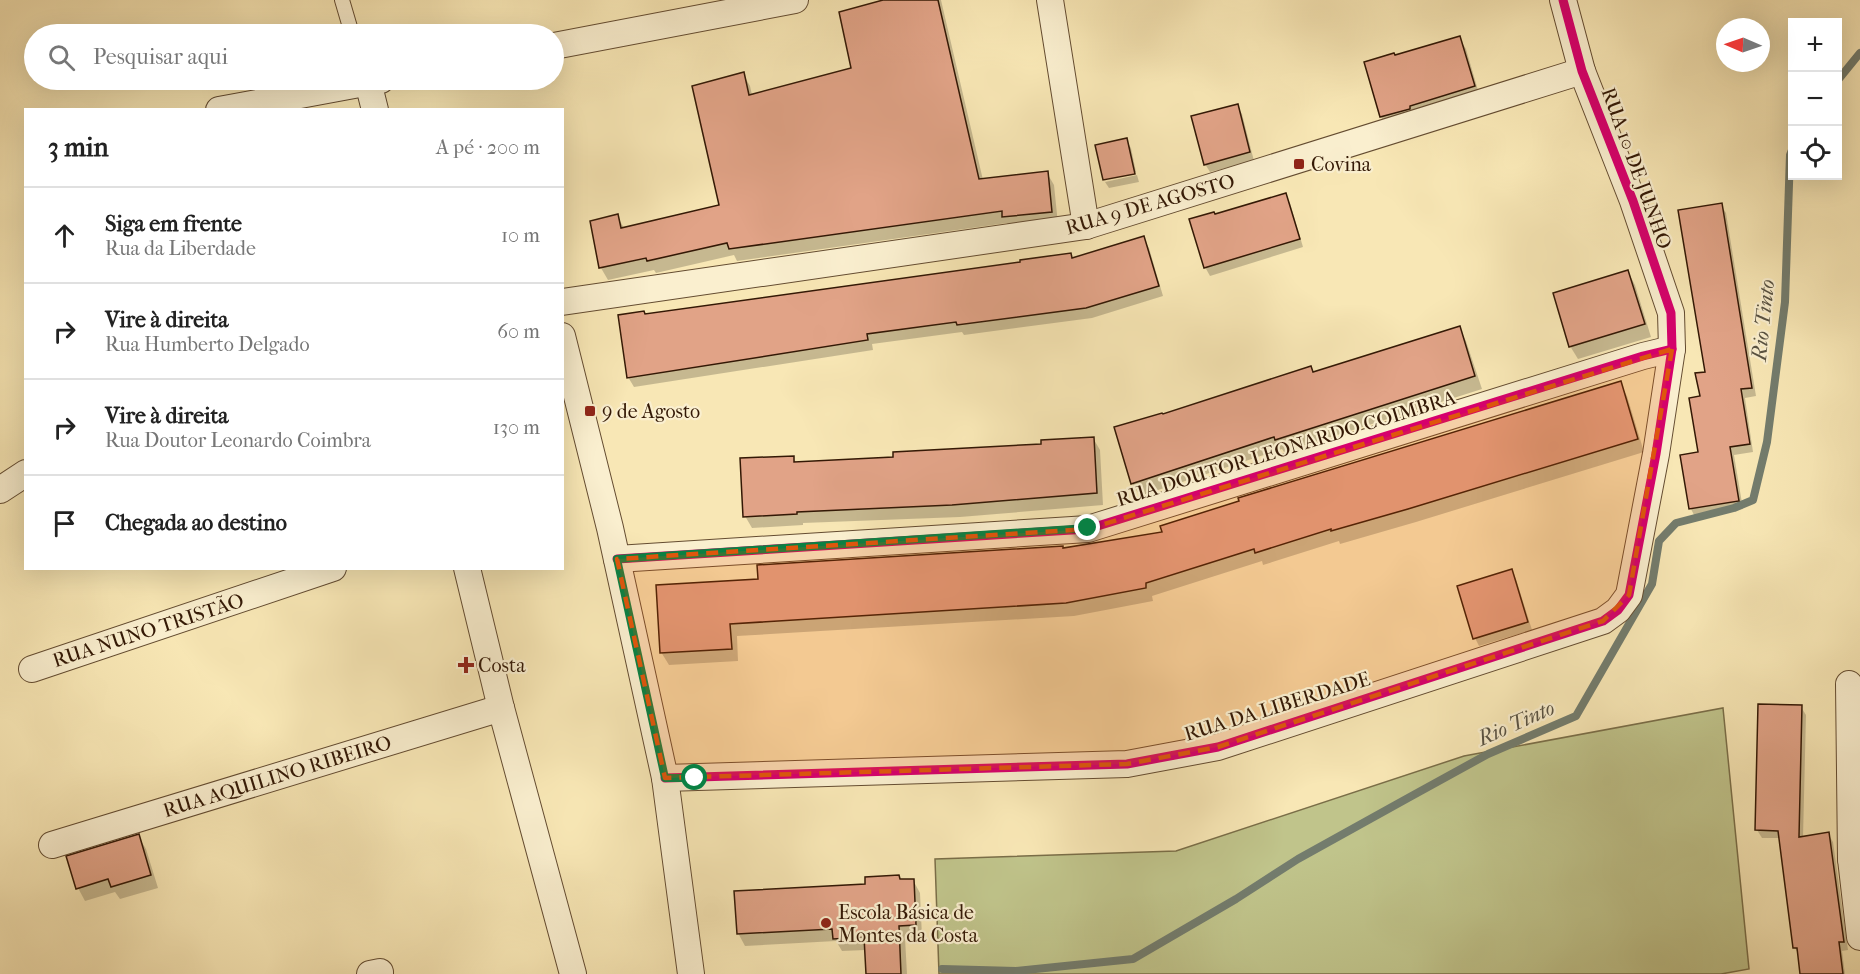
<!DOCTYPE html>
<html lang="pt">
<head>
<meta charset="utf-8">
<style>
	:root { --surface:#fff; --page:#f6f6f6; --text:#222; --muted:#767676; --line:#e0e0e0 }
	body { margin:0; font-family:"IM FELL French Canon",serif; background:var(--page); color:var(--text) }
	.controls { position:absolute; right:18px; top:18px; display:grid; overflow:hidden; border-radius:0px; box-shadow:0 6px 24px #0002 }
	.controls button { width:54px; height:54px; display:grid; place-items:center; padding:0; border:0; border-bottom:2px solid var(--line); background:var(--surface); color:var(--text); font:30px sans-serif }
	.compass { position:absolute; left:1716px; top:18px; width:54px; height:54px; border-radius:50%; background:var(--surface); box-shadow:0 6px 24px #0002; rotate:272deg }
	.stop { position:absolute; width:18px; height:18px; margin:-14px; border:4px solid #0b8043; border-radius:50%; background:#fff }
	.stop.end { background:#0b8043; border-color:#fff; box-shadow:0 2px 6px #0008 }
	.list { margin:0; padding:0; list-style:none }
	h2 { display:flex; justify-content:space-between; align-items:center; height:78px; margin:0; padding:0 24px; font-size:26px }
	h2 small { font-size:20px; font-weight:400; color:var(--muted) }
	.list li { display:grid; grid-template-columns:39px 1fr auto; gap:18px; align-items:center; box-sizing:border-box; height:96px; padding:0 24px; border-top:2px solid var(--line) }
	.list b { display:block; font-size:22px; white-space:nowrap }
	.list p { margin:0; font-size:20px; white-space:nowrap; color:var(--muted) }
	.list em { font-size:20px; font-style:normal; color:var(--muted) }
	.icon { flex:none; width:33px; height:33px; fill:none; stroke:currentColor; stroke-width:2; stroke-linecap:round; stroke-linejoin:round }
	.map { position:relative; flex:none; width:1860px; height:974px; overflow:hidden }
	.search { position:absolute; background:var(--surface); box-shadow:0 6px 24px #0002; left:24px; top:24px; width:540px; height:66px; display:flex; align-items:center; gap:15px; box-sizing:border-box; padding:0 21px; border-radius:33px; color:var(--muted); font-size:22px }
	.panel { position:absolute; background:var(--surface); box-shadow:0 6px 24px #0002; left:24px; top:108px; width:540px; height:462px; border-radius:0px }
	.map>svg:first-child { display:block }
	.green { fill:#c0c48b; stroke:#7a6e48; stroke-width:1.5 }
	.shadow { fill:#0003 }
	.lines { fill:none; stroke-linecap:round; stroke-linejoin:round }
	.stream { stroke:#737c6d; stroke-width:8 }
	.building { fill:#e1a387; stroke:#331805; stroke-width:1.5 }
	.service-casing { stroke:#644c31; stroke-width:16 }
	.minor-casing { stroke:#644c31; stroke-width:28 }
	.service { stroke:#faefcf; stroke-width:14 }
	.minor { stroke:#faefcf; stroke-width:26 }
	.cycleway-casing { stroke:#faefcf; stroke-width:13 }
	.cycleway { stroke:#d6006c; stroke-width:9 }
	.route { stroke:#0b8043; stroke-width:8 }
	.marked { fill:#df560c; fill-opacity:0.2; stroke:#df560c; stroke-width:4.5; stroke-dasharray:12 8; stroke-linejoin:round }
	.poi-dot { fill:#8f2418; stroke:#faefcf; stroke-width:2 }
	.labels { text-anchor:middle; stroke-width:4.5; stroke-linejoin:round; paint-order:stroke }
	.poi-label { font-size:20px; fill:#331805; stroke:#faefcf; text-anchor:start }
	.street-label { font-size:20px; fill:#331805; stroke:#faefcf }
	.water-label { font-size:21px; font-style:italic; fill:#585242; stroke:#faefcf }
</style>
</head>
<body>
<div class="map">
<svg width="1860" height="974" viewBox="0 0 1860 974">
	<rect width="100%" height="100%" fill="#f8e7b5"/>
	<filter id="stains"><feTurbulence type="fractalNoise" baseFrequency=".00333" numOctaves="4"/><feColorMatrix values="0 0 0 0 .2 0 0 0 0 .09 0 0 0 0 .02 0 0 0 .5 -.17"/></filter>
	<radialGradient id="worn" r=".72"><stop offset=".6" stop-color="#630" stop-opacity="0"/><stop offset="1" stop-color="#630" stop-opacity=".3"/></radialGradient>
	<polygon class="green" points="1723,708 1749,969 1721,974 939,974 935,859 1176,851 1464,756"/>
	<g class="shadow">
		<polygon points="889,0 941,0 983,180 1047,173 1054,185 1058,224 1011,229 1007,223 737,261 734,255 656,273 654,270 608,280 601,268 591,222 617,216 624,228 720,206 743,74 750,86 752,95 853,69"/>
		<polygon points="1459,38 1466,49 1480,97 1388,128 1381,117 1366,63 1395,57"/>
		<polygon points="1237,106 1242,114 1254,161 1210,172 1205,164"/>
		<polygon points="1126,140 1131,148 1136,172 1105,179 1105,181 1097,146"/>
		<polygon points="1137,175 1139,182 1109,188 1105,182"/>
		<polygon points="1285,195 1290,203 1303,247 1210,276 1205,267 1215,216"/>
		<polygon points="1721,205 1726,213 1756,396 1745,398 1753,452 1734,455 1743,509 1695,517 1691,509 1682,456 1700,453 1701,398 1707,373"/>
		<polygon points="1143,238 1149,248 1163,296 1092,318 964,335 962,332 872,344 873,350 634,387 628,377 645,316 1022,263 1070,254 1073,259"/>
		<polygon points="1628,272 1635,285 1651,337 1578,359 1570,346"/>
		<polygon points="1459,328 1466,341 1482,389 1284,452 1282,449 1140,496 1132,483 1162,415 1311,368 1314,374"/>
		<polygon points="1620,383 1627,396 1644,452 1416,522 1340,544 1339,541 1263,565 1262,561 1152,596 1153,601 1074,616 737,636 738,661 669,665 661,652 759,580 1063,549 1164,533"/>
		<polygon points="1093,438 1100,450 1103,505 960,517 803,523 803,525 752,528 745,516 793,457 797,464 895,458 1042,446"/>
		<polygon points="1512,571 1516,579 1532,630 1479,646 1475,638"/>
		<polygon points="1801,707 1806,715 1803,838 1828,834 1833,842 1848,950 1842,951 1845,974 1802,974 1800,957 1795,948 1780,838 1762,838 1757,830"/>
		<polygon points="138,836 146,849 158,888 120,899 115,892 85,901 78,888"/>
		<polygon points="899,876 901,881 913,880 920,893 922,937 905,938 907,974 867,974 866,950 842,951 836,941 745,946 738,933 867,885"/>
	</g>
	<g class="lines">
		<g class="stream">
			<polyline points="1838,80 1860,53"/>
			<polyline points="942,969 1016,971 1133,959 1236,899 1298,859 1408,798 1488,754 1576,716 1652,584 1659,541 1676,523 1734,508 1753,500 1767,442 1785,302 1790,155 1792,150"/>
		</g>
	</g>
	<g class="building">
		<polygon points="883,0 938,0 979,179 1048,171 1052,212 1002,217 1002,211 729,249 727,243 647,261 646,258 599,268 590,221 618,214 621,228 719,205 692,86 744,72 749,95 851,68 839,12"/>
		<polygon points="1460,36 1475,86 1410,106 1410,109 1380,117 1364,62 1394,53 1395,55"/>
		<polygon points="1238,104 1250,152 1204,165 1191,116"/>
		<polygon points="1127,138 1135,174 1103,180 1095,145"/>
		<polygon points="1286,193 1300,239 1204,268 1189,219 1214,212 1215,214"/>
		<polygon points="1722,203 1752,388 1741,389 1750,444 1730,447 1739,501 1689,509 1680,455 1698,452 1689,398 1700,396 1695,373 1705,372 1678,210"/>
		<polygon points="1144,236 1159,286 1086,308 957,325 956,322 867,334 868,340 627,378 618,315 644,311 645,314 1020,262 1020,260 1071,253 1072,258"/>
		<polygon points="1628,270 1645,324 1569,347 1553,293"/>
		<polygon points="1460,326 1475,376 1275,440 1274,437 1131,484 1114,427 1162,413 1163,414 1311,366 1313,372"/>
		<polygon points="1621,381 1638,439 1408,509 1331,531 1331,529 1255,553 1254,549 1146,583 1146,588 1066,603 730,624 732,649 660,653 656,585 758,579 757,565 1063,546 1063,548 1162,532 1160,526 1239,501 1238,498"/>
		<polygon points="1094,437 1097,493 952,505 797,512 797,514 743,517 740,458 794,456 794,462 893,457 893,452 1041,444 1041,440"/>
		<polygon points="1512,569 1528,622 1473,639 1457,586"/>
		<polygon points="1758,704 1802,705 1799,837 1829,832 1844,942 1839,942 1843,974 1800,974 1797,948 1793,948 1778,831 1755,830"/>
		<polygon points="139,834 151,875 111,887 108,879 76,889 66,856"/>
		<polygon points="899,875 900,879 914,879 916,925 899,926 901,974 866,974 864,937 833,939 832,929 737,934 734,891 865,884 865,877"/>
	</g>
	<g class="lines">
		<defs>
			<polyline id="service" points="342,0 352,34"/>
			<g id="minor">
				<polyline points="1050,0 1086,226"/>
				<polyline points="554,46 795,0"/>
				<polyline points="368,82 375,110"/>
				<polyline points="219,110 381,80"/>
				<polyline points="562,302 1086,226 1582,71"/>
				<polyline points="562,336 610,528 665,778 691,974"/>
				<polyline points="0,490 26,473"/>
				<polyline points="617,559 1088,529 1643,356 1672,349"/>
				<polyline points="467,568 501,708 573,974"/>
				<polyline points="32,669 333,568"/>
				<polyline points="1849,684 1851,859"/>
				<polyline points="665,778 1127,764 1218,747 1603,621 1618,610 1629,595 1656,454 1672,349 1671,313 1633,201 1582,71 1563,0"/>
				<polyline points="52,845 501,708"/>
				<polyline points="1860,859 1851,859 1860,937"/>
				<polyline points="370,974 380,972 380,974"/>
			</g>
		</defs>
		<use href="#service" class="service-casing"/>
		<use href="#minor" class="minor-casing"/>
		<use href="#service" class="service"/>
		<use href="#minor" class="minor"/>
		<defs>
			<g id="cycleway">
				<polyline points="617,559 1088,529 1643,356 1672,349"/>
				<polyline points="665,778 1127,764 1218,747 1603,621 1618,610 1629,595 1656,454 1672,349 1671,313 1633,201 1582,71 1563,0"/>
			</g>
		</defs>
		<use href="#cycleway" class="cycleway-casing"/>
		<use href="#cycleway" class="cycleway"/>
	</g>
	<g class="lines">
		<polyline class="route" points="695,778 665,778 617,559 1088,528"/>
	</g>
	<path class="marked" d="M1672 349 1629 595 1603 621 1218 747 1127 764 665 778 617 559 1088 529Z"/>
	<g class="poi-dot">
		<rect x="1293" y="158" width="12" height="12" rx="3"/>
		<rect x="584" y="405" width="12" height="12" rx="3"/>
		<path d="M463 656h6v6h6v6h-6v6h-6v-6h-6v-6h6z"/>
		<circle cx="826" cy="923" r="6"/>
	</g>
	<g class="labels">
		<g class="poi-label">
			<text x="1311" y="171">Covina</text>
			<text x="602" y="418">9 de Agosto</text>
			<text x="478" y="672">Costa</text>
			<text x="838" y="919">Escola Básica de<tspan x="838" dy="23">Montes da Costa</tspan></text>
		</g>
		<g class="street-label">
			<text transform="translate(1637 168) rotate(70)" y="7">RUA 10 DE JUNHO</text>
			<text transform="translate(1150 204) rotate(-16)" y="7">RUA 9 DE AGOSTO</text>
			<text transform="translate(1286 448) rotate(-17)" y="7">RUA DOUTOR LEONARDO COIMBRA</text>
			<text transform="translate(148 630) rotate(-18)" y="7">RUA NUNO TRISTÃO</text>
			<text transform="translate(1277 706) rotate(-17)" y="7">RUA DA LIBERDADE</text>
			<text transform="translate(277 776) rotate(-17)" y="7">RUA AQUILINO RIBEIRO</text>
		</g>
		<g class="water-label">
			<text transform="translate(1763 320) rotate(-84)" y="7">Rio Tinto</text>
			<text transform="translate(1516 723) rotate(-24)" y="7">Rio Tinto</text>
		</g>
	</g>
	<rect width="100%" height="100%" filter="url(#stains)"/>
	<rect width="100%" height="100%" fill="url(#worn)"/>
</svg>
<div class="controls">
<button>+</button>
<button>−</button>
<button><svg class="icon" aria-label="locate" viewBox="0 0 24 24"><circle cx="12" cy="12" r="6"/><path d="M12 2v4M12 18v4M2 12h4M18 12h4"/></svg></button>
</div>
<svg class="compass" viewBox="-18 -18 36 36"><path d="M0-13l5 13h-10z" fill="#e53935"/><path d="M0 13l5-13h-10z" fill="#767676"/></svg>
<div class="stop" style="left:695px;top:778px"></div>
<div class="stop end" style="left:1088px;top:528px"></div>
<div class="search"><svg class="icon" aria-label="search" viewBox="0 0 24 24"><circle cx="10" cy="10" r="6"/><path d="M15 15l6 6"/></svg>Pesquisar aqui</div>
<section class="panel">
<h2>3 min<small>A pé · 200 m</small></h2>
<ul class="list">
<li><svg class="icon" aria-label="ahead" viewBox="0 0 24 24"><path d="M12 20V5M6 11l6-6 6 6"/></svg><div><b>Siga em frente</b><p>Rua da Liberdade</p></div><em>10 m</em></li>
<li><svg class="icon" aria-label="right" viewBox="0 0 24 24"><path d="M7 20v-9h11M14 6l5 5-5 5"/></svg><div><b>Vire à direita</b><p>Rua Humberto Delgado</p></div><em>60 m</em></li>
<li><svg class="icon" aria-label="right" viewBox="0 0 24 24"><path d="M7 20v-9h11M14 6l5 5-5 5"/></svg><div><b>Vire à direita</b><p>Rua Doutor Leonardo Coimbra</p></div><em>130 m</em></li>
<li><svg class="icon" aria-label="arrive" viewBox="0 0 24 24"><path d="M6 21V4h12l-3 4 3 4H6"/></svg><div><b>Chegada ao destino</b></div></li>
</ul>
</section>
</div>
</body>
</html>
